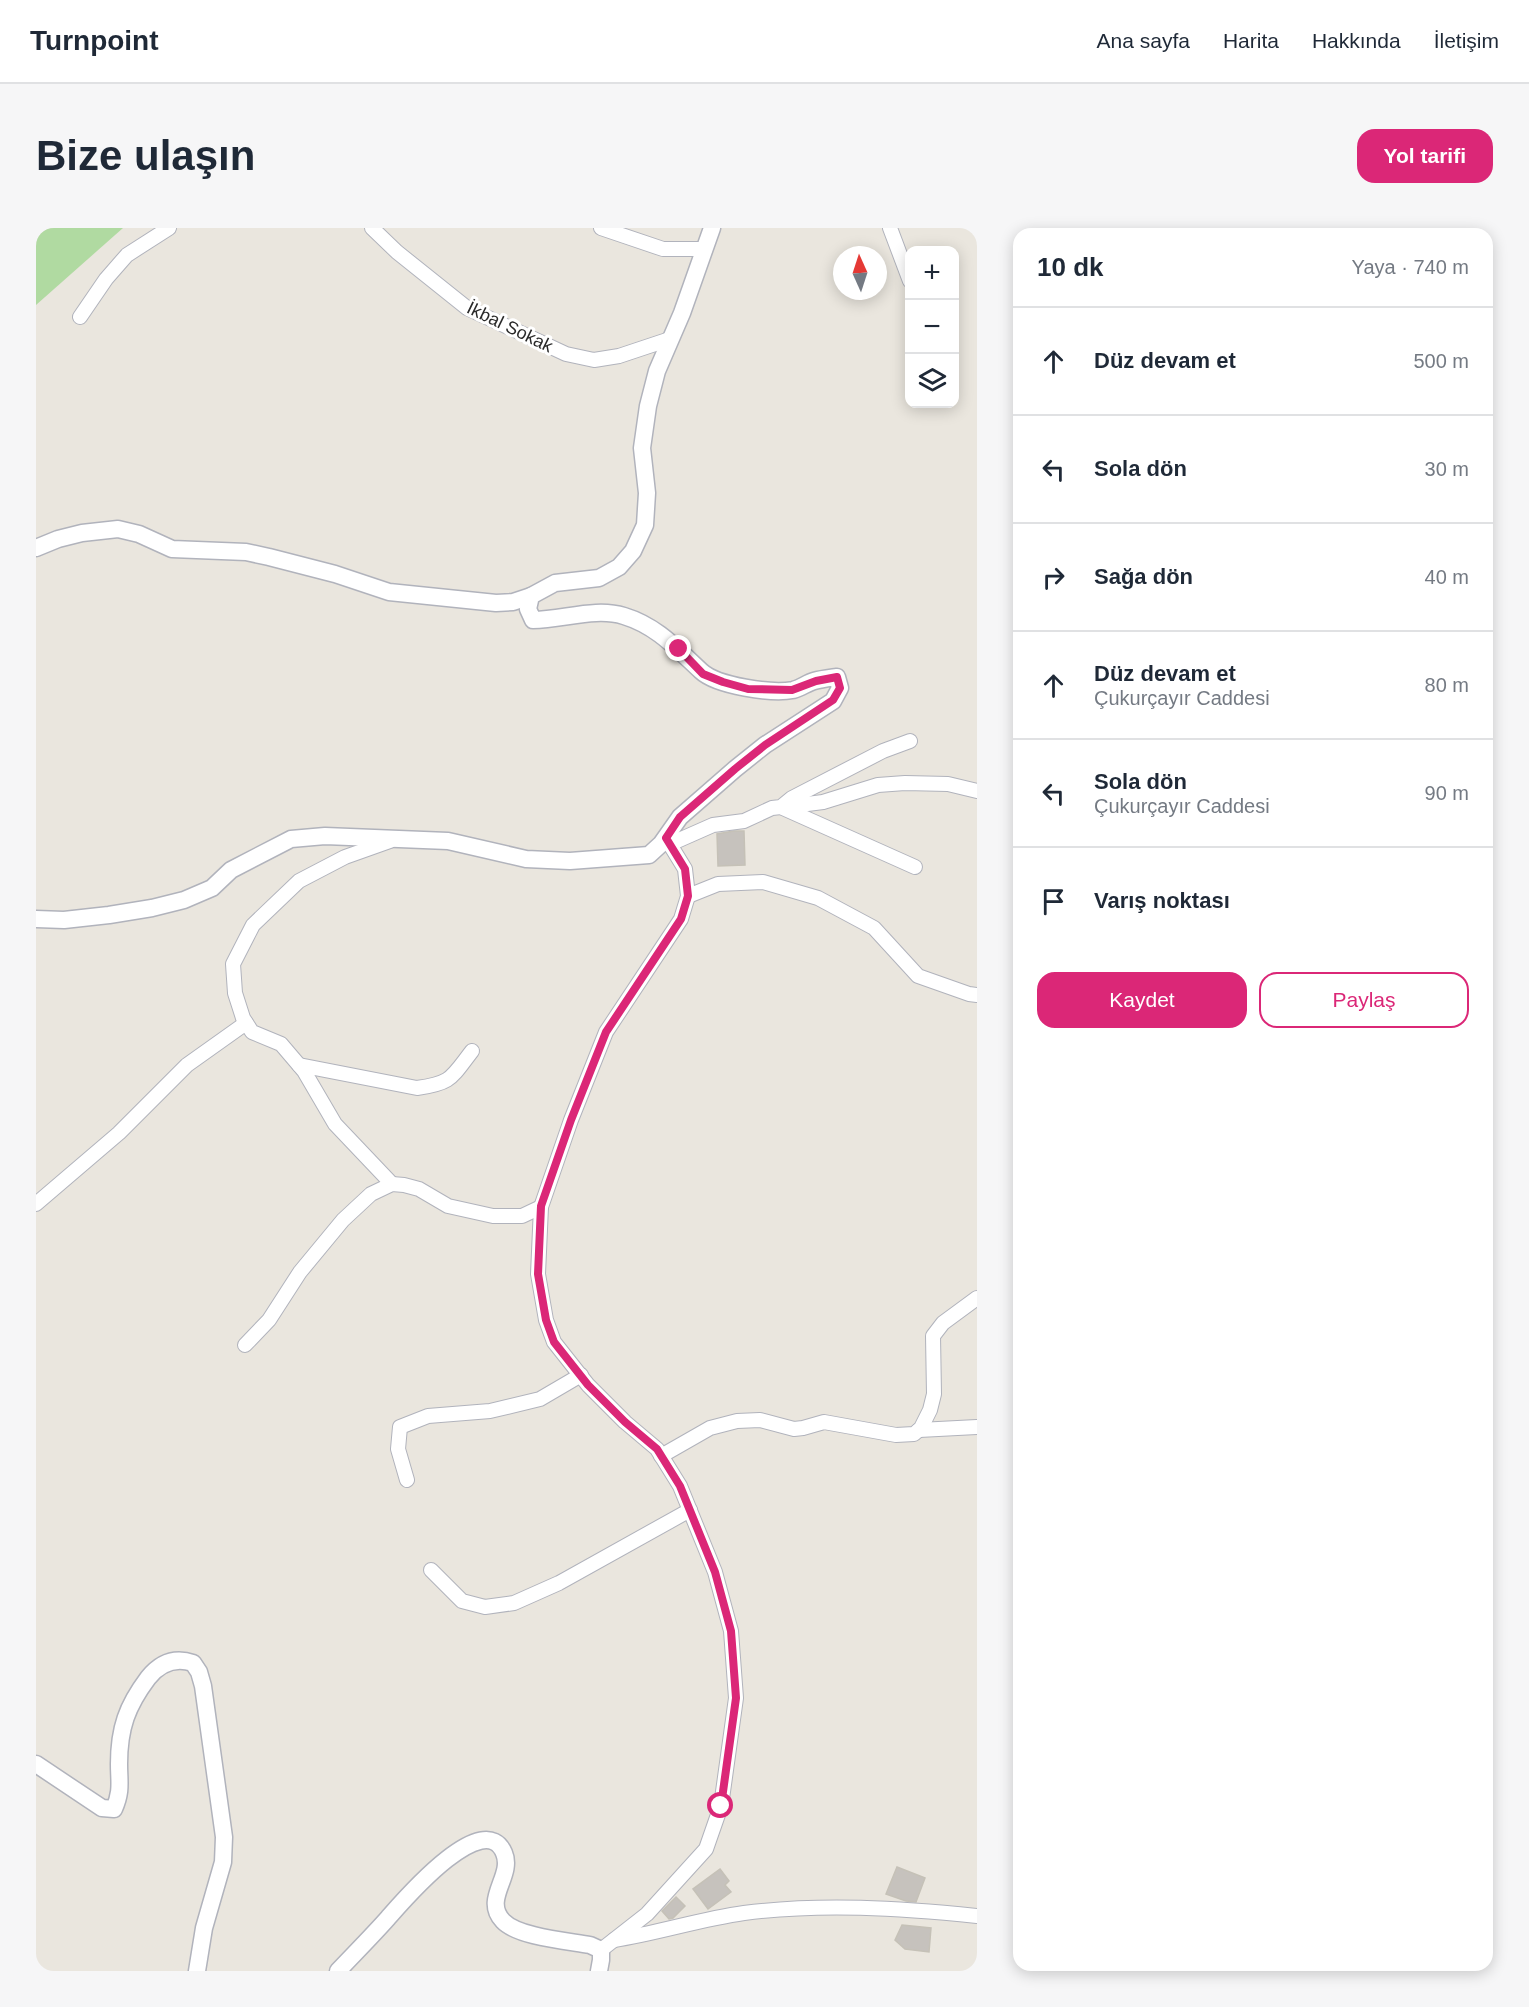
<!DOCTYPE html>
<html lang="tr">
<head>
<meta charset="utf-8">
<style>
	:root { --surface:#fff; --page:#f6f6f7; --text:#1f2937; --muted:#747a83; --line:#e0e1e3; --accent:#db2777 }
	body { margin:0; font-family:Helvetica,sans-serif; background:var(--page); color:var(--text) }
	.controls { position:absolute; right:18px; top:18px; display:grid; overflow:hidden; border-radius:12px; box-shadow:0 3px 15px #0003 }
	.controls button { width:54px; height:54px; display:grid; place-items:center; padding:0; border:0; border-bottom:2px solid var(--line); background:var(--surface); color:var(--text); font:30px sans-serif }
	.compass { position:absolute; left:797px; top:18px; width:54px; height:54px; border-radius:50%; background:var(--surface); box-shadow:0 3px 15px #0003; rotate:357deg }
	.stop { position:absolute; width:18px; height:18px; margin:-14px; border:4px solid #db2777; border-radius:50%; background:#fff }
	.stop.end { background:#db2777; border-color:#fff; box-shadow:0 2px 6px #0008 }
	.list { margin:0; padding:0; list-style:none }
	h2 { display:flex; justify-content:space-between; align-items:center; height:78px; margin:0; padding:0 24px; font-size:26px }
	h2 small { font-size:20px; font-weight:400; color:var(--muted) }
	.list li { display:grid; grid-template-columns:39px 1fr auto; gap:18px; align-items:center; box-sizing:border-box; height:108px; padding:0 24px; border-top:2px solid var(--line) }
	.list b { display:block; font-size:22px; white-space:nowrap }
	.list p { margin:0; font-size:20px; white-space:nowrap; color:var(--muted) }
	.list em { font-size:20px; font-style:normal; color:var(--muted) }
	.actions { display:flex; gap:12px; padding:18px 24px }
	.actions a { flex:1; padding:14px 0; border:2px solid var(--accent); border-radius:18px; text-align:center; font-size:21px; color:var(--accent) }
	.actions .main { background:var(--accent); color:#fff }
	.icon { flex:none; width:33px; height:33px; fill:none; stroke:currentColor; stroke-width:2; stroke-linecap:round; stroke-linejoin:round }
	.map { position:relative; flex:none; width:941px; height:1743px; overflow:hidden; border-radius:18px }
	header { display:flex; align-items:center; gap:36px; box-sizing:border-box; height:84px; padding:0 30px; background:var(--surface); border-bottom:2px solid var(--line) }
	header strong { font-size:28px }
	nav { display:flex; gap:33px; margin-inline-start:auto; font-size:21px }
	.intro { display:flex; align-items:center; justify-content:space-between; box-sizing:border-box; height:144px; padding:0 36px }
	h1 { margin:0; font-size:42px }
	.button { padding:15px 27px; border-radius:18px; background:var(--accent); color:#fff; font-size:21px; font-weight:700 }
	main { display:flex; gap:36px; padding:0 36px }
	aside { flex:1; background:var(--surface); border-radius:18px; box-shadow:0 3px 15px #0003 }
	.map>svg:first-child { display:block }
	.green { fill:#b0daa1 }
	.building { fill:#c6c2bd; stroke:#c5c1b7; stroke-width:1.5 }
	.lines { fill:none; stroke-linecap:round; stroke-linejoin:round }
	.minor-casing { stroke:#b1b3bc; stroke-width:16 }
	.tertiary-casing { stroke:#b1b3bc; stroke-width:19 }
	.minor { stroke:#fff; stroke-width:14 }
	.tertiary { stroke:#fff; stroke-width:16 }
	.route { stroke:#db2777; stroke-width:8 }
	.labels { text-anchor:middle; stroke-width:6; stroke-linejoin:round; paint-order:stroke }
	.street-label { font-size:18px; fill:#2a2a2a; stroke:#fff }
</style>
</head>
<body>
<header>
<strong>Turnpoint</strong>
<nav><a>Ana sayfa</a><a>Harita</a><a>Hakkında</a><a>İletişim</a></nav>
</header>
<div class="intro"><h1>Bize ulaşın</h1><a class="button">Yol tarifi</a></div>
<main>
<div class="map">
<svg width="941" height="1743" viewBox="0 0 941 1743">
	<rect width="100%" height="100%" fill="#eae6de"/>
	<polygon class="green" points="0,0 87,0 0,77"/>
	<g class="building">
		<polygon points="698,603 708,603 709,637 682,638 681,606"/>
		<polygon points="861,1639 889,1650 880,1674 870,1673 850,1666"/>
		<polygon points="684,1641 693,1653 689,1657 695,1664 672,1681 657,1661"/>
		<polygon points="640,1669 649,1678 637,1690 633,1691 626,1683"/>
		<polygon points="866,1697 895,1700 893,1724 869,1721 859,1712"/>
	</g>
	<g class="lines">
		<defs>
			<g id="minor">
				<polyline points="336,0 361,24 431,80 530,126 558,132 583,128 634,111"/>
				<polyline points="565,0 627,21 669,21"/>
				<polyline points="854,0 874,53"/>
				<polyline points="44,89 70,51 91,27 133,0"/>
				<polyline points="748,579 787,574 842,557 869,555 912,556 941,563"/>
				<polyline points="747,580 879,639"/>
				<polyline points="354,613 309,629 263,653 217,697 197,736 199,765 207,790 216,804 245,816 268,843 299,896 356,956"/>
				<polyline points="634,616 677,597 708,593 736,580 745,579 756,570 847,523 874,513"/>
				<polyline points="652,668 682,656 727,654 782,670 838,700 882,748 933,766 941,767"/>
				<path d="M263 837 381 860C416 855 415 850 436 823"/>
				<polyline points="0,976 83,905 151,837 210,795"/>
				<polyline points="209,1117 233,1092 264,1044 307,992 335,966 356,956 368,957 383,961 412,978 457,988 486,988 505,979"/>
				<polyline points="883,1202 941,1199"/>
				<polyline points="625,1228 674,1200 701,1193 724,1192 758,1201 767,1200 788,1194 860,1207 878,1206 885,1200 894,1182 898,1166 897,1108 907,1095 941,1070"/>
				<polyline points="371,1252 362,1221 364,1199 392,1188 454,1183 504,1171 545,1147"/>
				<polyline points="395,1342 426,1373 449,1379 478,1375 523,1355 654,1282"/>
				<path d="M578 1712C622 1705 665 1691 708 1685 785 1675 864 1680 941 1688"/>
				<polyline points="565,1722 611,1686 670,1621 685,1578 700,1470 695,1403 679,1344 644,1258 621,1221 589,1194 552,1157 518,1114 510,1092 502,1046 505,979 535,892 570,804 645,691 652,668 649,641 630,610"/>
			</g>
			<g id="tertiary">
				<polyline points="0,320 22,311 46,305 82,301 103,306 136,321 210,324 233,329 299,346 353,364 460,375 477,374 495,368"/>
				<path d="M0 691 28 692 73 687 116 680 148 672 176 660 195 642 255 611 289 608 412 613 490 631 534 633 613 627 625 616 644 589 699 541 729 517 797 473 804 460 801 449C794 450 785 451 778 453 771 455 765 460 757 462 736 466 681 458 665 443 641 421 621 398 588 388 559 379 527 392 497 392L492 381 495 368 519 355 563 350 583 339 597 323 609 297 611 265 606 220 612 178 621 143 646 85 676 0"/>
				<path d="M0 1536 66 1580 78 1581C86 1563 83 1554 83 1536 83 1500 91 1478 112 1450 124 1435 139 1429 157 1435L163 1444 167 1458 188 1609 187 1634 168 1700 161 1743"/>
				<path d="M302 1743C319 1725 336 1708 352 1690 367 1673 448 1578 468 1625 478 1648 446 1671 467 1693 482 1709 532 1713 554 1717L565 1722V1732L563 1743"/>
			</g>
		</defs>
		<use href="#minor" class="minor-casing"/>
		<use href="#tertiary" class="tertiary-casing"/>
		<use href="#minor" class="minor"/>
		<use href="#tertiary" class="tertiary"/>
	</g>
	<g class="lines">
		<polyline class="route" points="643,421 667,446 687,454 712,461 756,462 780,453 801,449 804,460 797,472 729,517 699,541 644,589 630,610 649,641 652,668 645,691 570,804 535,892 505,978 502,1046 510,1092 518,1114 552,1157 589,1194 621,1221 644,1258 679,1344 695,1403 700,1470 685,1578"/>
	</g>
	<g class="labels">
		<g class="street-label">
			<text transform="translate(474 99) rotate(26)" y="6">İkbal Sokak</text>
		</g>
	</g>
</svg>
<div class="controls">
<button>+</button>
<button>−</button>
<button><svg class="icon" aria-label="layers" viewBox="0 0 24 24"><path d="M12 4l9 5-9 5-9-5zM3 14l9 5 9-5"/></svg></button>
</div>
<svg class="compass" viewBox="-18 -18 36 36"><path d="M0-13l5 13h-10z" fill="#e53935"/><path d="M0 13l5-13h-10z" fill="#747a83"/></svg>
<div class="stop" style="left:685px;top:1578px"></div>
<div class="stop end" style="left:643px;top:421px"></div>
</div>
<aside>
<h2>10 dk<small>Yaya · 740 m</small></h2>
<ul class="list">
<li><svg class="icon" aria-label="ahead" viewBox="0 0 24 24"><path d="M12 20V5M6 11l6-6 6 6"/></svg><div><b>Düz devam et</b></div><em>500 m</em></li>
<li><svg class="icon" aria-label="left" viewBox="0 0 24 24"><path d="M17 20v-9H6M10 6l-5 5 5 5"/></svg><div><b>Sola dön</b></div><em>30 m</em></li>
<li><svg class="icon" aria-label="right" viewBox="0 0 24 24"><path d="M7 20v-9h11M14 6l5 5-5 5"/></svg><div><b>Sağa dön</b></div><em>40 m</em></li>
<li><svg class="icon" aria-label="ahead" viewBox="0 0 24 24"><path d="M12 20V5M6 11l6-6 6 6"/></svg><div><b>Düz devam et</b><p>Çukurçayır Caddesi</p></div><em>80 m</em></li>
<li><svg class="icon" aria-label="left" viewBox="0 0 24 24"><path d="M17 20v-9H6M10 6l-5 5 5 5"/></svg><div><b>Sola dön</b><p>Çukurçayır Caddesi</p></div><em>90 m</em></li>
<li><svg class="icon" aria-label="arrive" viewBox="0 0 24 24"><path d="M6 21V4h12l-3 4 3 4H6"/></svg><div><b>Varış noktası</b></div></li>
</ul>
<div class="actions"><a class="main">Kaydet</a><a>Paylaş</a></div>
</aside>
</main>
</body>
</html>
